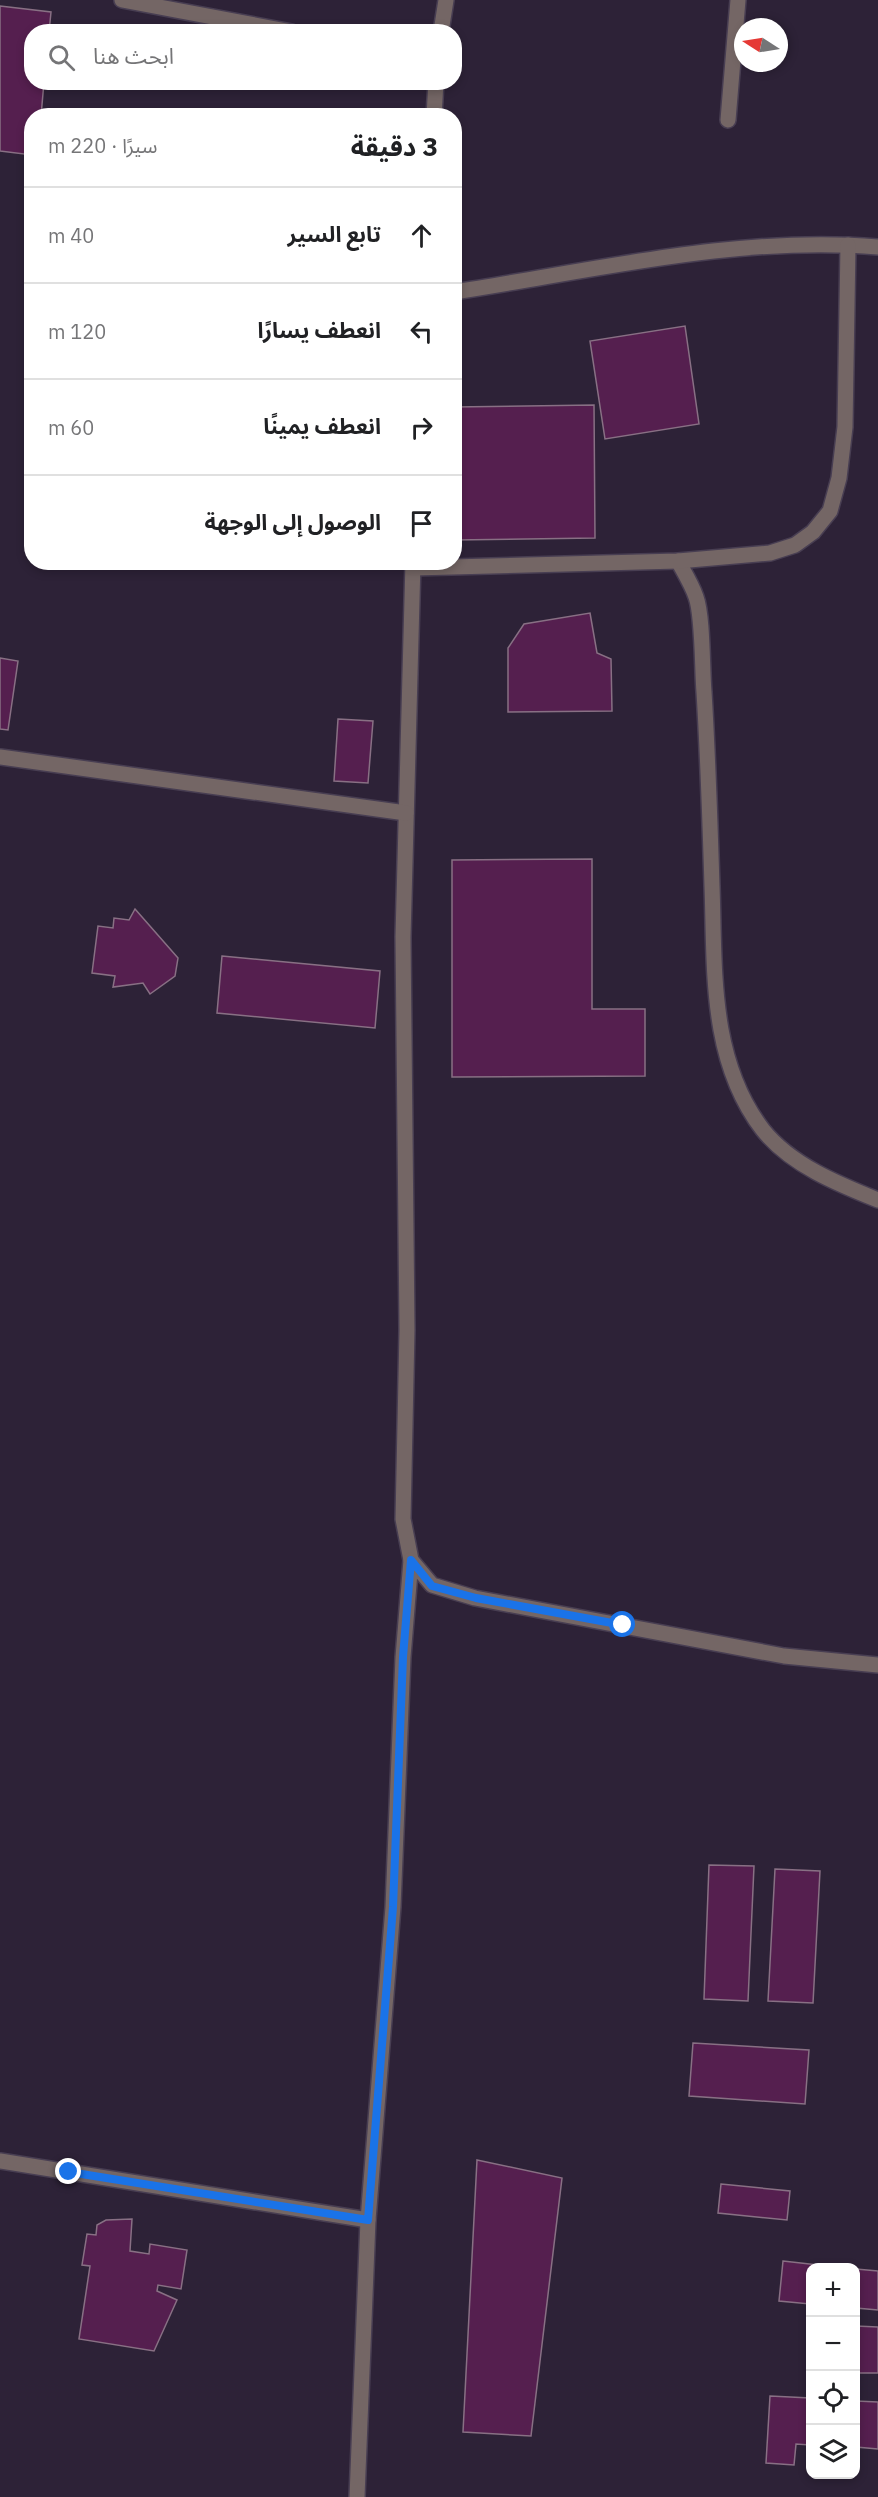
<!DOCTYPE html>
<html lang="ar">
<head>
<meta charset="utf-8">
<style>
	:root { --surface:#fff; --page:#f2f2f2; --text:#202124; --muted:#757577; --line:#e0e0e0 }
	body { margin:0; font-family:"IBM Plex Sans","Noto Sans Arabic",sans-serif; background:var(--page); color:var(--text); direction:rtl }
	.controls { position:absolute; right:18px; bottom:18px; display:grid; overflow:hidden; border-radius:12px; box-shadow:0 3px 9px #0003 }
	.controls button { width:54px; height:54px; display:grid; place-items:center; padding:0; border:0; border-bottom:2px solid var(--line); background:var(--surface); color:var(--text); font:30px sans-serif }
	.compass { position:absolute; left:734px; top:18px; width:54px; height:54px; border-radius:50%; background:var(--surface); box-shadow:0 3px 9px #0003; rotate:282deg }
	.stop { position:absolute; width:18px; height:18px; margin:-14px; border:4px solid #1a73e8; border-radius:50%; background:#fff }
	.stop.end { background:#1a73e8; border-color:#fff; box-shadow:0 2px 6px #0008 }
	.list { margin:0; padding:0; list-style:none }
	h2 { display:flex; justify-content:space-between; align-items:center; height:78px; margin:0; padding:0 24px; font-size:26px }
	h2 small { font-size:20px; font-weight:400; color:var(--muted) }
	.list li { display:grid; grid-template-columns:39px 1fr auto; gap:18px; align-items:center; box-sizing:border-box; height:96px; padding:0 24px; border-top:2px solid var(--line) }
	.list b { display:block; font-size:22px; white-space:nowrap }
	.list em { font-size:20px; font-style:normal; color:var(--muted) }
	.icon { flex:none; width:33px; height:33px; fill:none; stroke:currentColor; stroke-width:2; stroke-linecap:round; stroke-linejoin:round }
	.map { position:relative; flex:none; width:878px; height:2497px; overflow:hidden; direction:ltr }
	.search { position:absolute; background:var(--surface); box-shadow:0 3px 9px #0003; left:24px; top:24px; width:438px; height:66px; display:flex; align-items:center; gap:15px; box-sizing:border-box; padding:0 21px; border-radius:24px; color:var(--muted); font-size:22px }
	.panel { position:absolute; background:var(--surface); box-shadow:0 3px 9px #0003; left:24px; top:108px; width:438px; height:462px; border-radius:24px; direction:rtl }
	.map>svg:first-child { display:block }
	.building { fill:#551f4f; stroke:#887084; stroke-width:1.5 }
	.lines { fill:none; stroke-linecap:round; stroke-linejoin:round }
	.street-casing { stroke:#483e52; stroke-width:18 }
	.street { stroke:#746665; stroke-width:15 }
	.route { stroke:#1a73e8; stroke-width:8 }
</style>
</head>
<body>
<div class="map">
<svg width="878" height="2497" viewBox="0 0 878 2497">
	<rect width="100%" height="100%" fill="#2d2237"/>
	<g class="building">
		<polygon points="0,6 51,12 49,32 32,32 32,82 44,82 41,116 32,116 32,155 0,151"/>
		<polygon points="685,326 699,424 605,439 590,341"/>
		<polygon points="594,405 595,538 454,540 454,407"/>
		<polygon points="590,613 597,653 611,659 612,711 508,712 508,648 524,624"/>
		<polygon points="0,658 18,661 8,730 0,729"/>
		<polygon points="338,719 373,721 368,783 334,781"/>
		<polygon points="592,859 592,1009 645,1009 645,1076 452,1077 452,860"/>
		<polygon points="135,909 178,958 175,976 150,994 143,983 113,987 115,976 92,973 98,926 113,928 114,918 129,920"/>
		<polygon points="222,956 380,971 375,1028 217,1013"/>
		<polygon points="709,1865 754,1866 748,2001 704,1999"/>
		<polygon points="775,1869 820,1871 813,2003 768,2001"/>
		<polygon points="693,2043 809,2050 805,2104 689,2096"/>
		<polygon points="477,2160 562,2178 531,2436 463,2432"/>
		<polygon points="721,2184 790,2191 787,2220 718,2213"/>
		<polygon points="132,2219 130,2251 149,2254 150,2244 187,2250 181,2289 158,2285 157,2291 177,2300 154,2351 79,2339 90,2266 82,2265 87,2234 96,2235 97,2225 106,2220"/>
		<polygon points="783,2261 845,2268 810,2268 810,2304 779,2301"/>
		<polygon points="856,2269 878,2271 878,2310 856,2308"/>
		<polygon points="856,2326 878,2327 878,2373 856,2373"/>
		<polygon points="770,2396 810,2398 810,2445 796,2444 794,2465 766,2463"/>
		<polygon points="856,2401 878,2402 878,2449 856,2447"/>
	</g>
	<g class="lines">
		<defs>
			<g id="street">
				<polyline points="122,0 292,32"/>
				<polyline points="441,32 446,0"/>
				<polyline points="434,116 436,82"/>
				<polyline points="728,120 738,0"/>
				<path d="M454 292C592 271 739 235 878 247"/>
				<path d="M678 561C684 572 692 585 696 597 703 616 702 669 704 692 708 756 710 821 712 886 715 969 709 1060 763 1130 791 1165 838 1184 878 1200"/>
				<polyline points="413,562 403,937 407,1330 403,1519 411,1560 432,1585 475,1598 784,1656 878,1665"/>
				<polyline points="413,568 678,561 770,553 795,545 813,532 830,511 839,478 845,427 848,245"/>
				<polyline points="0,757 406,813"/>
				<polyline points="0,2161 368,2220"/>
				<polyline points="357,2497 368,2220 393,1907 403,1657 411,1560"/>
			</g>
		</defs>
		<use href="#street" class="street-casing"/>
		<use href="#street" class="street"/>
	</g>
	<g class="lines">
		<polyline class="route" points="69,2172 368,2220 393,1907 403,1657 411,1560 432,1586 476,1598 623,1625"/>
	</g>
</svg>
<div class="controls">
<button>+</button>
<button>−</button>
<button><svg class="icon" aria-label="locate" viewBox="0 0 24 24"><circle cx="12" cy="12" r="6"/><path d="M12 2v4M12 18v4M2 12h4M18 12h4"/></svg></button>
<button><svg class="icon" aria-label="layers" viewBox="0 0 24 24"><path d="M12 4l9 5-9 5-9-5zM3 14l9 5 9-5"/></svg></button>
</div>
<svg class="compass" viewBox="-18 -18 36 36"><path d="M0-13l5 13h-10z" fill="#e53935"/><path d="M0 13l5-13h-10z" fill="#757577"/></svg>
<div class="stop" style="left:623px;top:1625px"></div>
<div class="stop end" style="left:69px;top:2172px"></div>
<div class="search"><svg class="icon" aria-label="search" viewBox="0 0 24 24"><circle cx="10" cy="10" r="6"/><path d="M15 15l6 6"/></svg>ابحث هنا</div>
<section class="panel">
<h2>3 دقيقة<small>سيرًا · 220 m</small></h2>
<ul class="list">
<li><svg class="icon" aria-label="ahead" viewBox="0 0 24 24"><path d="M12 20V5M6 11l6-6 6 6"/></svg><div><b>تابع السير</b></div><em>40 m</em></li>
<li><svg class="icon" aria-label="left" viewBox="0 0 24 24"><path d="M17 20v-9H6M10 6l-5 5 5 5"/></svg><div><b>انعطف يسارًا</b></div><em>120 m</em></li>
<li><svg class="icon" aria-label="right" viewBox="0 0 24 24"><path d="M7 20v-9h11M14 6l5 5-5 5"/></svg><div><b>انعطف يمينًا</b></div><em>60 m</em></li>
<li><svg class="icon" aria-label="arrive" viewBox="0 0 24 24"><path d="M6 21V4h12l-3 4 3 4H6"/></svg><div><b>الوصول إلى الوجهة</b></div></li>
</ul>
</section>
</div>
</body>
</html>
